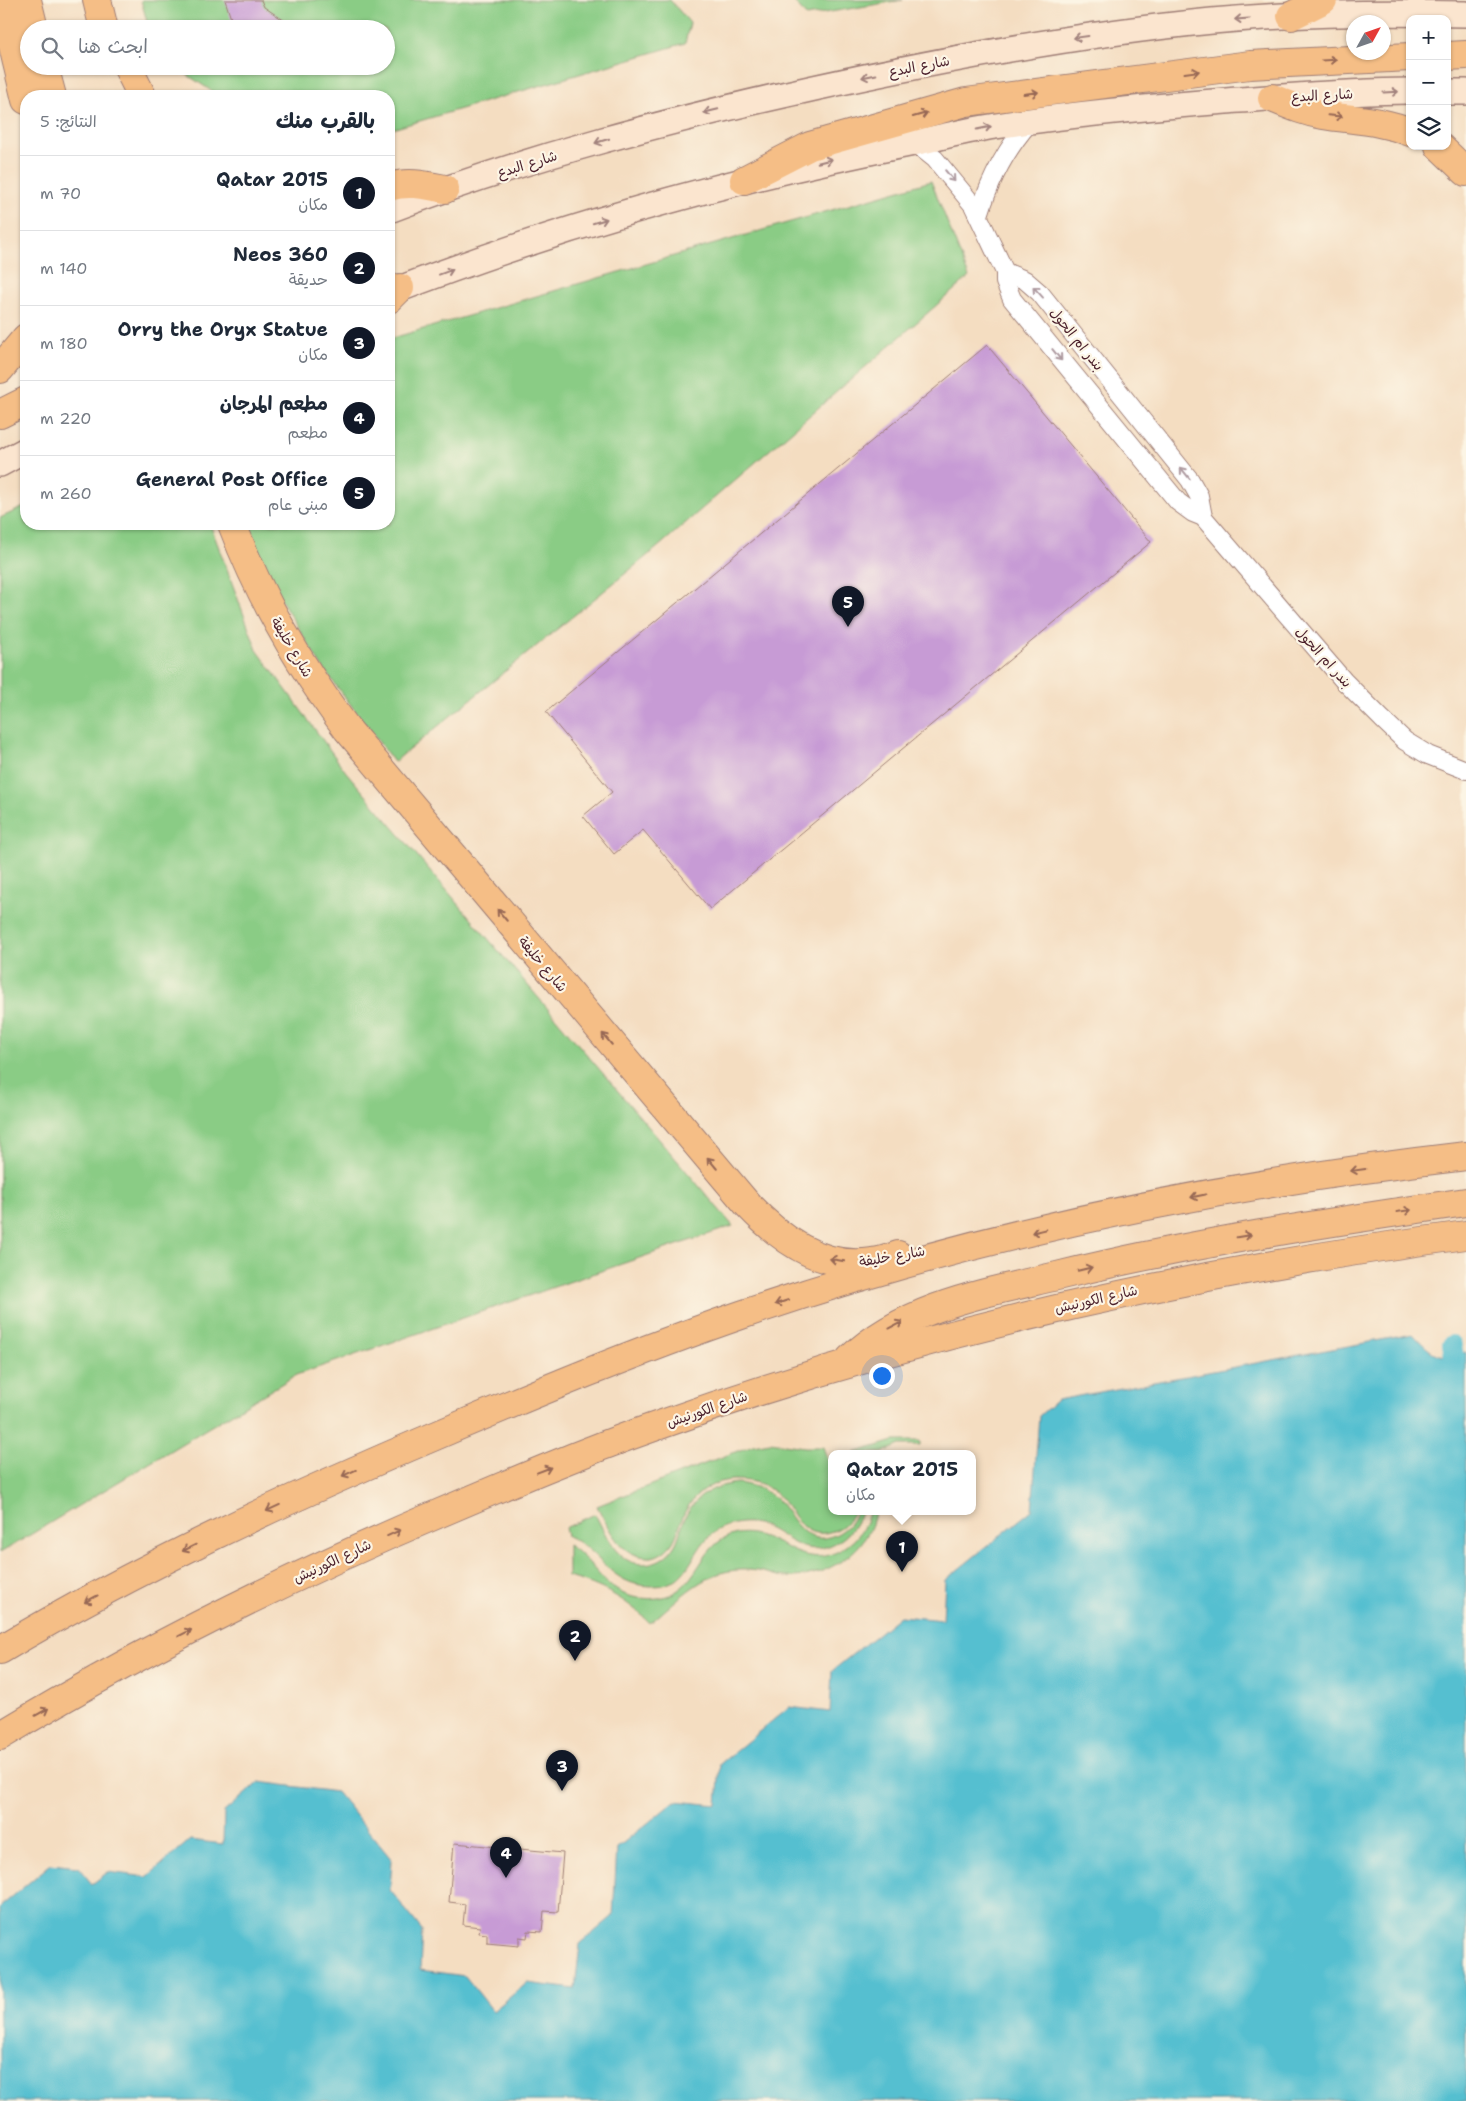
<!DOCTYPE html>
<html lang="ar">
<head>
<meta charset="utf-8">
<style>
	:root { --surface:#fff; --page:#f2f2f3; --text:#1f2937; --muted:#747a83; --line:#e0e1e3; --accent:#111827 }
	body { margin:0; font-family:"Shantell Sans","Playpen Sans Arabic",sans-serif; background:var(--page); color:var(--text); direction:rtl }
	.controls { position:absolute; right:15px; top:15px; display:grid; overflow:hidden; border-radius:10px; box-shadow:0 1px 4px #0004 }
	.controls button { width:45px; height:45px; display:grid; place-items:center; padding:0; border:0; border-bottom:1px solid var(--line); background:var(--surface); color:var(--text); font:25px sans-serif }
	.compass { position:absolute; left:1346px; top:15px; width:45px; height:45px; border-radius:50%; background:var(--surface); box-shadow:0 1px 4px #0004; rotate:50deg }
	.you { position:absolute; left:881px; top:1375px; width:18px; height:18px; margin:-12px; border:4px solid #fff; border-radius:50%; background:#1a73e8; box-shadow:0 0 0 8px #1a73e833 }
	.badge { display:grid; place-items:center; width:32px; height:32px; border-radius:50%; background:var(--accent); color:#fff; font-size:16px; font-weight:700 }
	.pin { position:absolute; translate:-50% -41px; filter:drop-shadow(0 1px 2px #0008) }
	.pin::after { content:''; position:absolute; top:26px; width:18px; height:15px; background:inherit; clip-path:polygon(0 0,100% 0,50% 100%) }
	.popup { position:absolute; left:828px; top:1450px; width:148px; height:65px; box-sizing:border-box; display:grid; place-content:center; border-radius:10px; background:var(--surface); filter:drop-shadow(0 1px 4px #0005); font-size:16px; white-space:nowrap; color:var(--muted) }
	.popup b { font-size:19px; color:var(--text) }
	.popup::after { content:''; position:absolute; left:50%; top:100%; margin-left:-10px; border:10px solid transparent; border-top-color:var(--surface) }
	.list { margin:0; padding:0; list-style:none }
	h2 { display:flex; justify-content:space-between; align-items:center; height:65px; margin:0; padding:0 20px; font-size:21px }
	h2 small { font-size:16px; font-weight:400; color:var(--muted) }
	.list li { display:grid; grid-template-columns:32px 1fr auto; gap:15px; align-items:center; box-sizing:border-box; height:75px; padding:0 20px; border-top:1px solid var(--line) }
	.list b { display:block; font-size:19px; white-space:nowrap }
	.list p { margin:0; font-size:16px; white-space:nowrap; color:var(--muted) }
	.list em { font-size:16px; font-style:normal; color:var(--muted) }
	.icon { flex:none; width:28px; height:28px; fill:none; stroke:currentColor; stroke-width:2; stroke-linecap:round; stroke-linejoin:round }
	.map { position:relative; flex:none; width:1466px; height:2101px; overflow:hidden; direction:ltr }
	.search { position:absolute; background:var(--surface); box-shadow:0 1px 4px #0004; left:20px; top:20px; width:375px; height:55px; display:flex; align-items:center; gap:12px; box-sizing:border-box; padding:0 18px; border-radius:28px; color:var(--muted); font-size:19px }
	.panel { position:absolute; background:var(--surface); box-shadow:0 1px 4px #0004; left:20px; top:90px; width:375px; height:440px; border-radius:20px; direction:rtl }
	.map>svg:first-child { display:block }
	.green { fill:#8acc85; stroke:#6a7658 }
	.water { fill:#54bfd0; stroke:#4f6f7e }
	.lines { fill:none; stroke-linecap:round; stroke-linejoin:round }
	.canal { stroke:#54bfd0; stroke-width:20 }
	.building { fill:#c79bd5 }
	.street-casing { stroke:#9f7e76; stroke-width:20 }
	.secondary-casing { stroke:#9f7e76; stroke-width:28 }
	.primary-casing { stroke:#9f7e76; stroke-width:30 }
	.highway-casing { stroke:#9f7e76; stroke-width:30 }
	.street { stroke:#fff; stroke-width:18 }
	.secondary { stroke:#fbe5cf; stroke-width:25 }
	.primary { stroke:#f5be86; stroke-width:28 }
	.highway { stroke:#f5be86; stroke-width:28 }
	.oneway { stroke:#a2827d }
	.oneway2 { stroke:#976754 }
	.oneway3 { stroke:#ae9aa0 }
	.labels { text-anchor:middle; stroke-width:4.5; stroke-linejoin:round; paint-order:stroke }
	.street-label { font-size:14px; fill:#4a1f2b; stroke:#fcf5e5 }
</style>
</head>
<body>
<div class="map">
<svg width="1466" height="2101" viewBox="0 0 1466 2101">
	<rect width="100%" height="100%" fill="#fcf5e5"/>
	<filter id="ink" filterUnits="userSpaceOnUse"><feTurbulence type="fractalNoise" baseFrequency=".02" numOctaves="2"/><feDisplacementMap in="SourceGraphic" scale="10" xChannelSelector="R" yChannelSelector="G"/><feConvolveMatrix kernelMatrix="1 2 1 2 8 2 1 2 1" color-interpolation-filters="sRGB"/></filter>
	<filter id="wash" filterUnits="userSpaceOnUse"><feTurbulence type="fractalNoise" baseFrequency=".0096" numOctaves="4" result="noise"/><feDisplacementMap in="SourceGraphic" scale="20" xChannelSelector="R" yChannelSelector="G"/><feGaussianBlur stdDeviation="1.12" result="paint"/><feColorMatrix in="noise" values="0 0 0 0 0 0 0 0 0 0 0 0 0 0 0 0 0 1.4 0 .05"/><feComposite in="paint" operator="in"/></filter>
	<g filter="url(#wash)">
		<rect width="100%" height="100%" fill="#f4ddc1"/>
		<g class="green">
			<polygon points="141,0 670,0 690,23 685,43 389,130 389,96 219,96 174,66 386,66 386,29 149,29"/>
			<polygon points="793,0 903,0 806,16"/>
			<polygon points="931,181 969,277 658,547 394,762 322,667 275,590 246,524 389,524 389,339"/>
			<polygon points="26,506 26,524 210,524 257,650 346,772 733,1226 296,1375 0,1553 0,518"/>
			<polygon points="894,1441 920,1441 920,1445 900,1445 882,1453 854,1453"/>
			<path d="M770 1442 805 1447H823L828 1461 832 1460V1511H854C850 1520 843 1528 833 1531 798 1543 794 1506 773 1491 761 1482 748 1480 733 1480 710 1481 689 1498 682 1519 678 1528 677 1538 670 1546 664 1553 655 1558 647 1557 618 1555 609 1528 597 1506L753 1445Z"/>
			<path d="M738 1483C751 1485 763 1488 774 1497 793 1513 802 1551 837 1534 846 1529 854 1521 856 1511H861C858 1523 850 1534 839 1541 795 1567 782 1519 741 1523 685 1528 702 1588 650 1586 609 1585 600 1550 567 1536L565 1528 595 1514C607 1537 619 1570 651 1563 660 1561 667 1556 673 1548 679 1540 680 1529 684 1520 693 1497 714 1485 738 1483Z"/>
			<path d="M869 1511H875C871 1549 829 1576 793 1577 782 1578 773 1574 763 1572 750 1569 734 1569 721 1573 694 1581 671 1606 650 1623 626 1599 601 1585 568 1577V1545C595 1561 604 1594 639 1598 702 1606 692 1542 737 1534 778 1527 803 1579 848 1545 859 1537 867 1525 869 1511Z"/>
		</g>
		<path class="water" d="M1413 1334C1431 1353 1439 1362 1466 1352V2101H0V1907L51 1864 78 1867 92 1884 108 1872 147 1877 190 1840 223 1844 224 1812 259 1782 337 1792 392 1860 390 1890 422 1930 420 1970 465 1976 493 2011 527 1983 575 1989 580 1944 613 1916 617 1848 675 1801 717 1805 720 1764 789 1707 830 1712 832 1671 900 1616 943 1620 945 1580 1032 1510 1039 1416 1057 1400Z"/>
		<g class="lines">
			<polyline class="canal" points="1452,1345 1454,1356"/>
		</g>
		<g id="blocks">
			<g class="building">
				<polygon points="225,0 261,0 264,7 297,29 239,29 233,25"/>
				<polygon points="987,345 1151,542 710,909 643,830 614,854 583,816 612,792 546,712"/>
				<polygon points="454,1843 563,1853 558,1912 544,1911 542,1932 528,1931 527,1938 519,1937 519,1946 487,1943 487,1934 479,1933 480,1927 463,1925 465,1904 449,1902"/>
			</g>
		</g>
	</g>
	<g filter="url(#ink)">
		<use href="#blocks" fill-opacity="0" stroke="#9f7e76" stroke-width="1"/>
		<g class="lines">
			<defs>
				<g id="street">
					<polyline points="915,143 935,159 973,205 1005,272 1005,282 1012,299 1178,502 1193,513 1203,517 1344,681 1382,719 1405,741 1428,755 1466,770"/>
					<path d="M979 215C990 180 1006 148 1031 121"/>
					<polyline points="1005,272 1025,280 1040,293 1190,480 1199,496 1203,517"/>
				</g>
				<g id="secondary">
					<polyline points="1447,92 1466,92"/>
					<path d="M389 210C527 157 670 120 814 88 945 59 1077 34 1212 21 1296 13 1381 12 1466 14"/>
					<path d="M389 293C558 227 736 178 914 143 941 137 968 130 996 126 1072 114 1149 107 1226 101 1287 97 1349 91 1410 91"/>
					<polyline points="0,464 26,450"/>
				</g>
				<g id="primary">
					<polyline points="2,0 26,100"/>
					<polyline points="27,0 34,29"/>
					<polyline points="97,0 104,29"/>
					<polyline points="44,66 52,96"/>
					<polyline points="127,66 142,96"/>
					<path d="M389 187C408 181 425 185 445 189"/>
					<polyline points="389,299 400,288"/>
					<polyline points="0,369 26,338"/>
					<polyline points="0,414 26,401"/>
					<path d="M232 524C260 598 299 665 347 729L748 1205C780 1239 823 1270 872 1262 881 1261 890 1258 898 1255"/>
				</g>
				<g id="highway">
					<polyline points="1291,16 1323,0"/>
					<polyline points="1447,56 1466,55"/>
					<path d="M1272 98C1289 105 1305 112 1323 115 1353 120 1381 120 1410 132"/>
					<polyline points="1439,146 1466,172"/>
					<polyline points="744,180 810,146 966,102 1250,65 1410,57"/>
					<path d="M850 1359C906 1306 985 1293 1057 1276 1192 1243 1329 1222 1466 1202"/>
					<path d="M0 1650C139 1567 287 1499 435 1436 536 1393 637 1351 741 1315 974 1235 1222 1184 1466 1156"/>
					<path d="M0 1736C140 1651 289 1577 440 1513 510 1483 580 1453 651 1428 915 1333 1188 1272 1466 1235"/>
				</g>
			</defs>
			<use href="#street" class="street-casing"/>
			<use href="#secondary" class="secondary-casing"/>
			<use href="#primary" class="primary-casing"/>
			<use href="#highway" class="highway-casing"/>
			<use href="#street" class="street"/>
			<use href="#secondary" class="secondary"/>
			<use href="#primary" class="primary"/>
			<use href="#highway" class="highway"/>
		</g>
		<defs><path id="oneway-shaft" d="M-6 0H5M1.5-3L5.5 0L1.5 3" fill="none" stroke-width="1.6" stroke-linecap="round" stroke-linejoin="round" transform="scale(1.25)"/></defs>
		<g class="oneway">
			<use href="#oneway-shaft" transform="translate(1242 19) rotate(176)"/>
			<use href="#oneway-shaft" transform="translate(1081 37) rotate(172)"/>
			<use href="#oneway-shaft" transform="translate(869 76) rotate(168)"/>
			<use href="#oneway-shaft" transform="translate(1391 92) rotate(-3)"/>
			<use href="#oneway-shaft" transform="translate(711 111) rotate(166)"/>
			<use href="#oneway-shaft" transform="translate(984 128) rotate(-12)"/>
			<use href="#oneway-shaft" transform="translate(602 141) rotate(163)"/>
			<use href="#oneway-shaft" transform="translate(825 161) rotate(-14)"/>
			<use href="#oneway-shaft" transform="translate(600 221) rotate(-17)"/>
			<use href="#oneway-shaft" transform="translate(446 272) rotate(-20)"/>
		</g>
		<g class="oneway2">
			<use href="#oneway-shaft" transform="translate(1329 60) rotate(-3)"/>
			<use href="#oneway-shaft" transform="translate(1192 72) rotate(-8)"/>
			<use href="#oneway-shaft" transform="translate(1031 93) rotate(-7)"/>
			<use href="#oneway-shaft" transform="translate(920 115) rotate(-16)"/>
			<use href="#oneway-shaft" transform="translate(1335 116) rotate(5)"/>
			<use href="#oneway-shaft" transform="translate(502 915) rotate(-130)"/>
			<use href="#oneway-shaft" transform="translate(607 1039) rotate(-130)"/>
			<use href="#oneway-shaft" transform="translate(712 1163) rotate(-130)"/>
			<use href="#oneway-shaft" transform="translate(1358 1170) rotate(172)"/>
			<use href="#oneway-shaft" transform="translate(1198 1196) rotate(168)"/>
			<use href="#oneway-shaft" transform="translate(1404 1211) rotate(-8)"/>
			<use href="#oneway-shaft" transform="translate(1039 1231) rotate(167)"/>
			<use href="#oneway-shaft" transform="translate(1244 1236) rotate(-10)"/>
			<use href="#oneway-shaft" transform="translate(837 1260) rotate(-170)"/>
			<use href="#oneway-shaft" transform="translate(1085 1269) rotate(-14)"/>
			<use href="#oneway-shaft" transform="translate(782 1302) rotate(162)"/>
			<use href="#oneway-shaft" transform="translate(896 1325) rotate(-28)"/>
			<use href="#oneway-shaft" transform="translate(544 1470) rotate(-21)"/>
			<use href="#oneway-shaft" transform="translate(349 1473) rotate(156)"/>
			<use href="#oneway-shaft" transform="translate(273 1508) rotate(155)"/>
			<use href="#oneway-shaft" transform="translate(394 1533) rotate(-24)"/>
			<use href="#oneway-shaft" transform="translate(189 1548) rotate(154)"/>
			<use href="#oneway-shaft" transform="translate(91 1599) rotate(152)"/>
			<use href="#oneway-shaft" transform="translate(185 1633) rotate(-27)"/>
			<use href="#oneway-shaft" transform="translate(42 1712) rotate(-29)"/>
		</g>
		<g class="oneway3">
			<use href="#oneway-shaft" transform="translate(950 176) rotate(50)"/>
			<use href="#oneway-shaft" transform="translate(1038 292) rotate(-132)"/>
			<use href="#oneway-shaft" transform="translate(1057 355) rotate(51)"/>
			<use href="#oneway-shaft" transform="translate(1185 473) rotate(-129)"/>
		</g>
	</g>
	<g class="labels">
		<g class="street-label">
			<text transform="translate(919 66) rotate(-11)" y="5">شارع البدع</text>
			<text transform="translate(1322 95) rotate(-3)" y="5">شارع البدع</text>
			<text transform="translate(527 164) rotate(-17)" y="5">شارع البدع</text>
			<text transform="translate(1077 339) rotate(51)" y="5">بندر ام الحول</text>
			<text transform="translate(292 647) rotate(59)" y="5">شارع خليفة</text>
			<text transform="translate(1324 657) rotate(48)" y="5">بندر ام الحول</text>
			<text transform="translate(543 964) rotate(50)" y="5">شارع خليفة</text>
			<text transform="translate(892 1256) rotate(-10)" y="5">شارع خليفة</text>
			<text transform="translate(1096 1299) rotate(-13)" y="5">شارع الكورنيش</text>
			<text transform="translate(707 1409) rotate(-19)" y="5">شارع الكورنيش</text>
			<text transform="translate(332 1561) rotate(-25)" y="5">شارع الكورنيش</text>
		</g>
	</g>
</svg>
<div class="controls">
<button>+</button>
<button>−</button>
<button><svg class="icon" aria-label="layers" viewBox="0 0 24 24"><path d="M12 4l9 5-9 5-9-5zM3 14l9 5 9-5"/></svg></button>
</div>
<svg class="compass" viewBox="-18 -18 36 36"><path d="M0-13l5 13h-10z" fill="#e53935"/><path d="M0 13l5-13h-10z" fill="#747a83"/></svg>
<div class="you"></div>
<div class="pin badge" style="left:902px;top:1572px">1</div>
<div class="popup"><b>Qatar 2015</b>مكان</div>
<div class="pin badge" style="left:575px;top:1661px">2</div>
<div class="pin badge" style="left:562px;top:1791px">3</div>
<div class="pin badge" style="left:506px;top:1878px">4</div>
<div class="pin badge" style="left:848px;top:627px">5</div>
<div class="search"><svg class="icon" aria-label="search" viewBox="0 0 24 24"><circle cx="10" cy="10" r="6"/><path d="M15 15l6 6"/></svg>ابحث هنا</div>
<section class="panel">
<h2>بالقرب منك<small>النتائج: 5</small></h2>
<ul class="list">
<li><span class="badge">1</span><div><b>Qatar 2015</b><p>مكان</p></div><em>70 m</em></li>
<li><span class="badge">2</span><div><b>Neos 360</b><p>حديقة</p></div><em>140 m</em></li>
<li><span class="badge">3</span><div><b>Orry the Oryx Statue</b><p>مكان</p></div><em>180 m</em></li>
<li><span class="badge">4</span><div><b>مطعم المرجان</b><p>مطعم</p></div><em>220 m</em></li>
<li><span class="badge">5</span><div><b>General Post Office</b><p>مبنى عام</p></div><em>260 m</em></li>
</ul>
</section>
</div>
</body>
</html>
